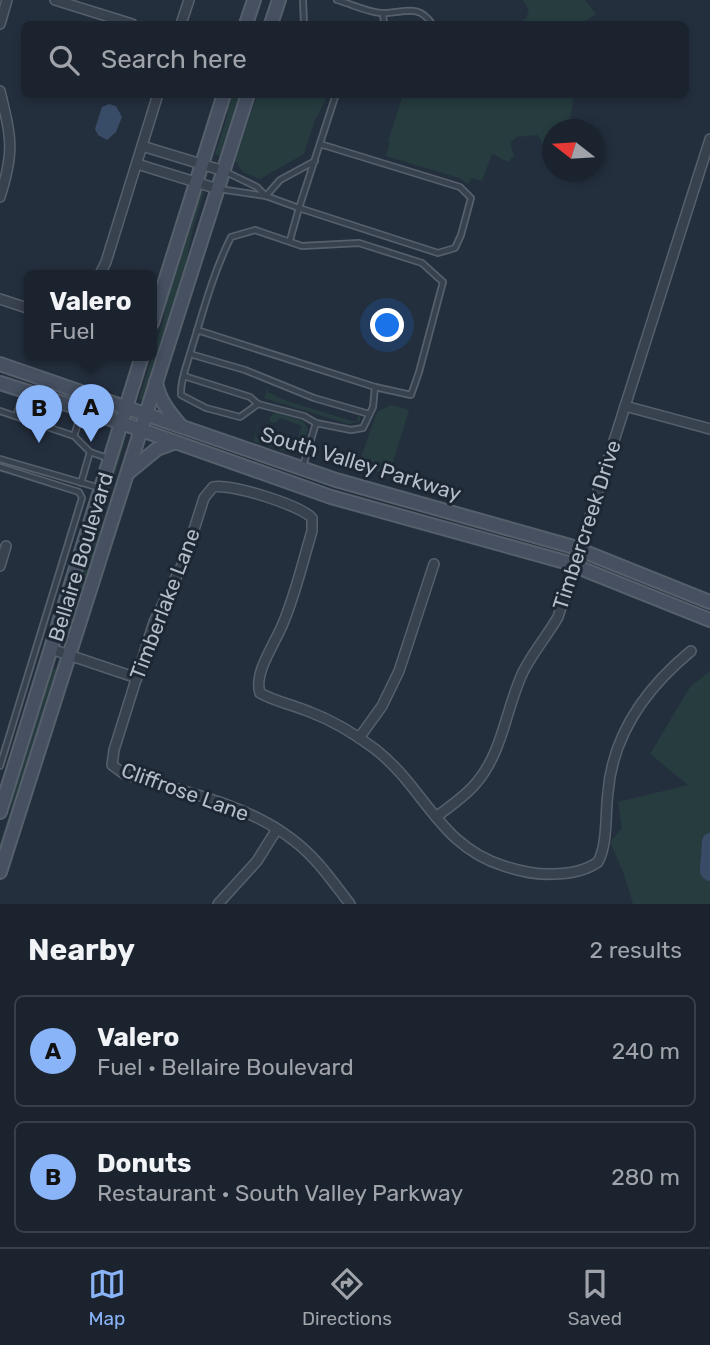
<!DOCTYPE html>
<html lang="en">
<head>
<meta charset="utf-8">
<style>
	:root { --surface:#1b232e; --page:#242b36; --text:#f1f3f6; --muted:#a0a4aa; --line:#39404a; --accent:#8ab4f8 }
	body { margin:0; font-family:Rubik,sans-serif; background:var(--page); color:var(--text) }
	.compass { position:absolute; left:542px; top:119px; width:63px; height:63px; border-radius:50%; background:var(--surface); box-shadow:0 4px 10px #0003; rotate:287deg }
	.you { position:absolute; left:388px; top:326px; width:24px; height:24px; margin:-18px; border:5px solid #fff; border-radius:50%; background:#1a73e8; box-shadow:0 0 0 10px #1a73e833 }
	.badge { display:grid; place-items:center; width:46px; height:46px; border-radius:50%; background:var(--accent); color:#111; font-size:23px; font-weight:700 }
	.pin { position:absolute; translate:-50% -58px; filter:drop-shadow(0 2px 4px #0008) }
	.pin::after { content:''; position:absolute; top:37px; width:24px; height:21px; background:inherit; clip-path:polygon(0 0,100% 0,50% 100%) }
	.popup { position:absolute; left:24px; top:270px; width:133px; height:91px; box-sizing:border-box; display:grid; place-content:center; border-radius:10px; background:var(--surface); filter:drop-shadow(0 2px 5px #0005); font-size:23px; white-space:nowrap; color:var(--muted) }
	.popup b { font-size:26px; color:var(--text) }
	.popup::after { content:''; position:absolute; left:50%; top:100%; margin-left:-14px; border:14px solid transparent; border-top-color:var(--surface) }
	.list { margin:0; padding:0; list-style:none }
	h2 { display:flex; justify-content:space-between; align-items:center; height:91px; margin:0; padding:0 28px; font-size:30px }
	h2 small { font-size:23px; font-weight:400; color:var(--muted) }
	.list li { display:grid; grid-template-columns:46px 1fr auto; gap:21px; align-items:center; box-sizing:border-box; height:112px; margin:0 14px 14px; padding:0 14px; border:2px solid var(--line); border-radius:10px }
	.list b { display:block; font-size:26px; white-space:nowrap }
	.list p { margin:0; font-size:23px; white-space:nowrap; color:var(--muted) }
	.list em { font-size:23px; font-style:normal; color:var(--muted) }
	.icon { flex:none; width:38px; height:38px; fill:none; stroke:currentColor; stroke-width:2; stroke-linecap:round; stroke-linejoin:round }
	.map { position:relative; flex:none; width:710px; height:904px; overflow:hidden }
	.search { position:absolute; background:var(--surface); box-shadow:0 4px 10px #0003; left:21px; right:21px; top:21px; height:77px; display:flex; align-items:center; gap:18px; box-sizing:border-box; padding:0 24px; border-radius:10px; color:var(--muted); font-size:26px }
	.sheet { height:343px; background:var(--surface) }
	nav { display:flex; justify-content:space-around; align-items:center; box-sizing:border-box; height:98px; border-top:2px solid var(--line); background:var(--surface); font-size:19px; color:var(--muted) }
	nav a { display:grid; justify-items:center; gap:4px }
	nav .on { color:var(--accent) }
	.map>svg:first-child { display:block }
	.green { fill:#263c3f }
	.water { fill:#394c67 }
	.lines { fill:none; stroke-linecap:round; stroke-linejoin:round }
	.river { stroke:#394c67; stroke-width:16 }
	.service-casing { stroke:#565f6c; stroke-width:8 }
	.minor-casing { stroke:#565f6c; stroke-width:12 }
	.secondary-casing { stroke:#565f6c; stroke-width:16 }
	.service { stroke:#38414e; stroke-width:4.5 }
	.minor { stroke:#38414e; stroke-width:9 }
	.secondary { stroke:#465061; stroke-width:12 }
	.labels { text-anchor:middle; stroke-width:6; stroke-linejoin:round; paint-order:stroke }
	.street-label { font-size:21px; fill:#b4bcc9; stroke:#1d2633 }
</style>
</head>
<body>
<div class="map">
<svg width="710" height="904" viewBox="0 0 710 904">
	<rect width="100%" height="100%" fill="#242f3e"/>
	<g class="green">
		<polygon points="523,0 585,0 596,14 581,24 518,24 526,18 529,10"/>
		<polygon points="229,95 241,95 221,156 215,154 227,117"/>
		<polygon points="257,95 328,95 315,120 304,154 260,179 243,172 235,161"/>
		<polygon points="574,95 570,121 558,129 552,130 552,147 544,147 538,135 517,137 510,142 514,156 508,162 492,154 482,181 472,178 468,184 459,178 386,156 390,143 388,142 403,95"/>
		<polygon points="199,190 204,192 193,228 185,268 143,400 139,399 163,322 170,282"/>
		<polygon points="269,385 268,392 284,400 352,421 356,422 359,415 361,419 358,422 349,424 267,399 264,398"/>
		<polygon points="391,405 409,410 389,475 358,466 377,412"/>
		<path d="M261 412 255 437 288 450 295 446 302 426 280 418 276 423 271 422 269 418 276 412 303 421 308 429C305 442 301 448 289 453L253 441Z"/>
		<polygon points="121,440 125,442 103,513 97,547 68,641 63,639 77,593 82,563"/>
		<polygon points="54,668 58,671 0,855 0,843 10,812 16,778 48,675"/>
		<polygon points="710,671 710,904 633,904 624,874 610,842 622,828 618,802 688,785 650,754 690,687"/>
	</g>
	<polygon class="water" points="109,104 116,106 122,117 116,132 107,140 98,135 95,129 102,107"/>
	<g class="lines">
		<polyline class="river" points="710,841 708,871 710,873"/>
		<defs>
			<g id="service">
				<polyline points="303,0 304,24"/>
				<path d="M337 0C351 4 367 12 381 13 402 14 418 2 432 24"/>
				<polyline points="383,13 384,24"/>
				<polyline points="226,172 257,187 266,196"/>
				<polyline points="219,189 266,196 299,208 336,94"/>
				<polyline points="266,196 280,180 315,161"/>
				<polyline points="290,240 299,208 438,253 455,248 461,235 471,198 460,187 320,144"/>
				<path d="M197 330 375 387 411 395 419 372 443 282 422 263 359 243 302 246 255 230 231 237C213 273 204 309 192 347 188 362 180 380 181 395L206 408 240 417 258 404 304 416 316 423 303 466"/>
				<polyline points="190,354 245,370 314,398 369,414"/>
				<polyline points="184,376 250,397 258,404"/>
				<polyline points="0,411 74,436 90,452 110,459"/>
				<polyline points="16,416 24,393"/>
				<polyline points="316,423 351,430 363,428 373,407 375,387"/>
				<polyline points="74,436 82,410"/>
				<polyline points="0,459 100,488"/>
				<polyline points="0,467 79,492 82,498 0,766"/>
				<polyline points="81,483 90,452"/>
			</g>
			<g id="minor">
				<polyline points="55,0 132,24"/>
				<polyline points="0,24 7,0"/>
				<polyline points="181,24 189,0"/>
				<path d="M0 91C11 137 15 150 0 197"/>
				<polyline points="142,146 224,171"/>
				<polyline points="137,164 218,189"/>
				<polyline points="99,276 106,262 158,94"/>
				<polyline points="0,299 30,309"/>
				<polyline points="625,406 710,429"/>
				<polyline points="0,566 6,546"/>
				<polyline points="51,649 137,678"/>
				<polyline points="359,738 382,706 399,671 434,564"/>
				<path d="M436 817C450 806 466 796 477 782 503 751 506 708 523 672 533 652 547 636 558 617L710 139"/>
				<polyline points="218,904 257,861 277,829"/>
				<path d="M350 904C332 881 317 858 293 840 246 803 180 791 124 774L112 765 114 750 154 622 184 561 204 498 213 487C230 483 300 505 312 518V531C303 561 296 592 284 621 277 641 253 672 260 693 276 702 294 705 310 712 334 721 355 734 375 749 425 788 439 846 504 866 520 871 535 875 552 874 567 874 585 871 598 862 608 843 605 814 608 792 613 733 646 688 691 651"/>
			</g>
			<g id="secondary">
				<polyline points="246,24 254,0"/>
				<polyline points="271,24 279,0"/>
				<polyline points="152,323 224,94"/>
				<polyline points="0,364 336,480 570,546 710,602"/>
				<path d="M156 382C159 400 169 412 181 426"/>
				<polyline points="0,383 82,409 331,497 565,562 710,620"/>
				<polyline points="129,472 157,449 173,443"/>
				<polyline points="0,812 142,356"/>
				<polyline points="0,872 248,94"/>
			</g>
		</defs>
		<use href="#service" class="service-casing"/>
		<use href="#minor" class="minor-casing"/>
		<use href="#secondary" class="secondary-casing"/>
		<use href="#service" class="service"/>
		<use href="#minor" class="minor"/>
		<use href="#secondary" class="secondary"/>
	</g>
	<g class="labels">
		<g class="street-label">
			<text transform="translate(361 464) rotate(17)" y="7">South Valley Parkway</text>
			<text transform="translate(587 525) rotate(-72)" y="7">Timbercreek Drive</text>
			<text transform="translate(81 557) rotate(-73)" y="7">Bellaire Boulevard</text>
			<text transform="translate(165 604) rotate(-69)" y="7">Timberlake Lane</text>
			<text transform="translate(185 792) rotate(20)" y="7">Cliffrose Lane</text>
		</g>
	</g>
</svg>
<svg class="compass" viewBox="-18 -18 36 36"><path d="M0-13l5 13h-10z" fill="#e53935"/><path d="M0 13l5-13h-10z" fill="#a0a4aa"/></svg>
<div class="you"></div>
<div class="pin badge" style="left:91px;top:442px">A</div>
<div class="popup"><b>Valero</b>Fuel</div>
<div class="pin badge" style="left:39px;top:443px">B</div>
<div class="search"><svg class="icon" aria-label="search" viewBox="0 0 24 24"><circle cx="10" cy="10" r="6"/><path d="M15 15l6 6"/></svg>Search here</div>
</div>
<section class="sheet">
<h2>Nearby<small>2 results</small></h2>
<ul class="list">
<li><span class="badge">A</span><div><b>Valero</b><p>Fuel · Bellaire Boulevard</p></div><em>240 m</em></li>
<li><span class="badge">B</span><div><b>Donuts</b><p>Restaurant · South Valley Parkway</p></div><em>280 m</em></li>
</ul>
</section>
<nav>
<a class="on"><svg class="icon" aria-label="map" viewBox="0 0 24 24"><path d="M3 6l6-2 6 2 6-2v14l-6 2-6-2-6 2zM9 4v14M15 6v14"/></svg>Map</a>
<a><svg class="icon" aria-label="directions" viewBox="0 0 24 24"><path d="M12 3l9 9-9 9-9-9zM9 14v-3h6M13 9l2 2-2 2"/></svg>Directions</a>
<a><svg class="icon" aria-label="saved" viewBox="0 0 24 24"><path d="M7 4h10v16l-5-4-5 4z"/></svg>Saved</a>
</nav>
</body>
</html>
